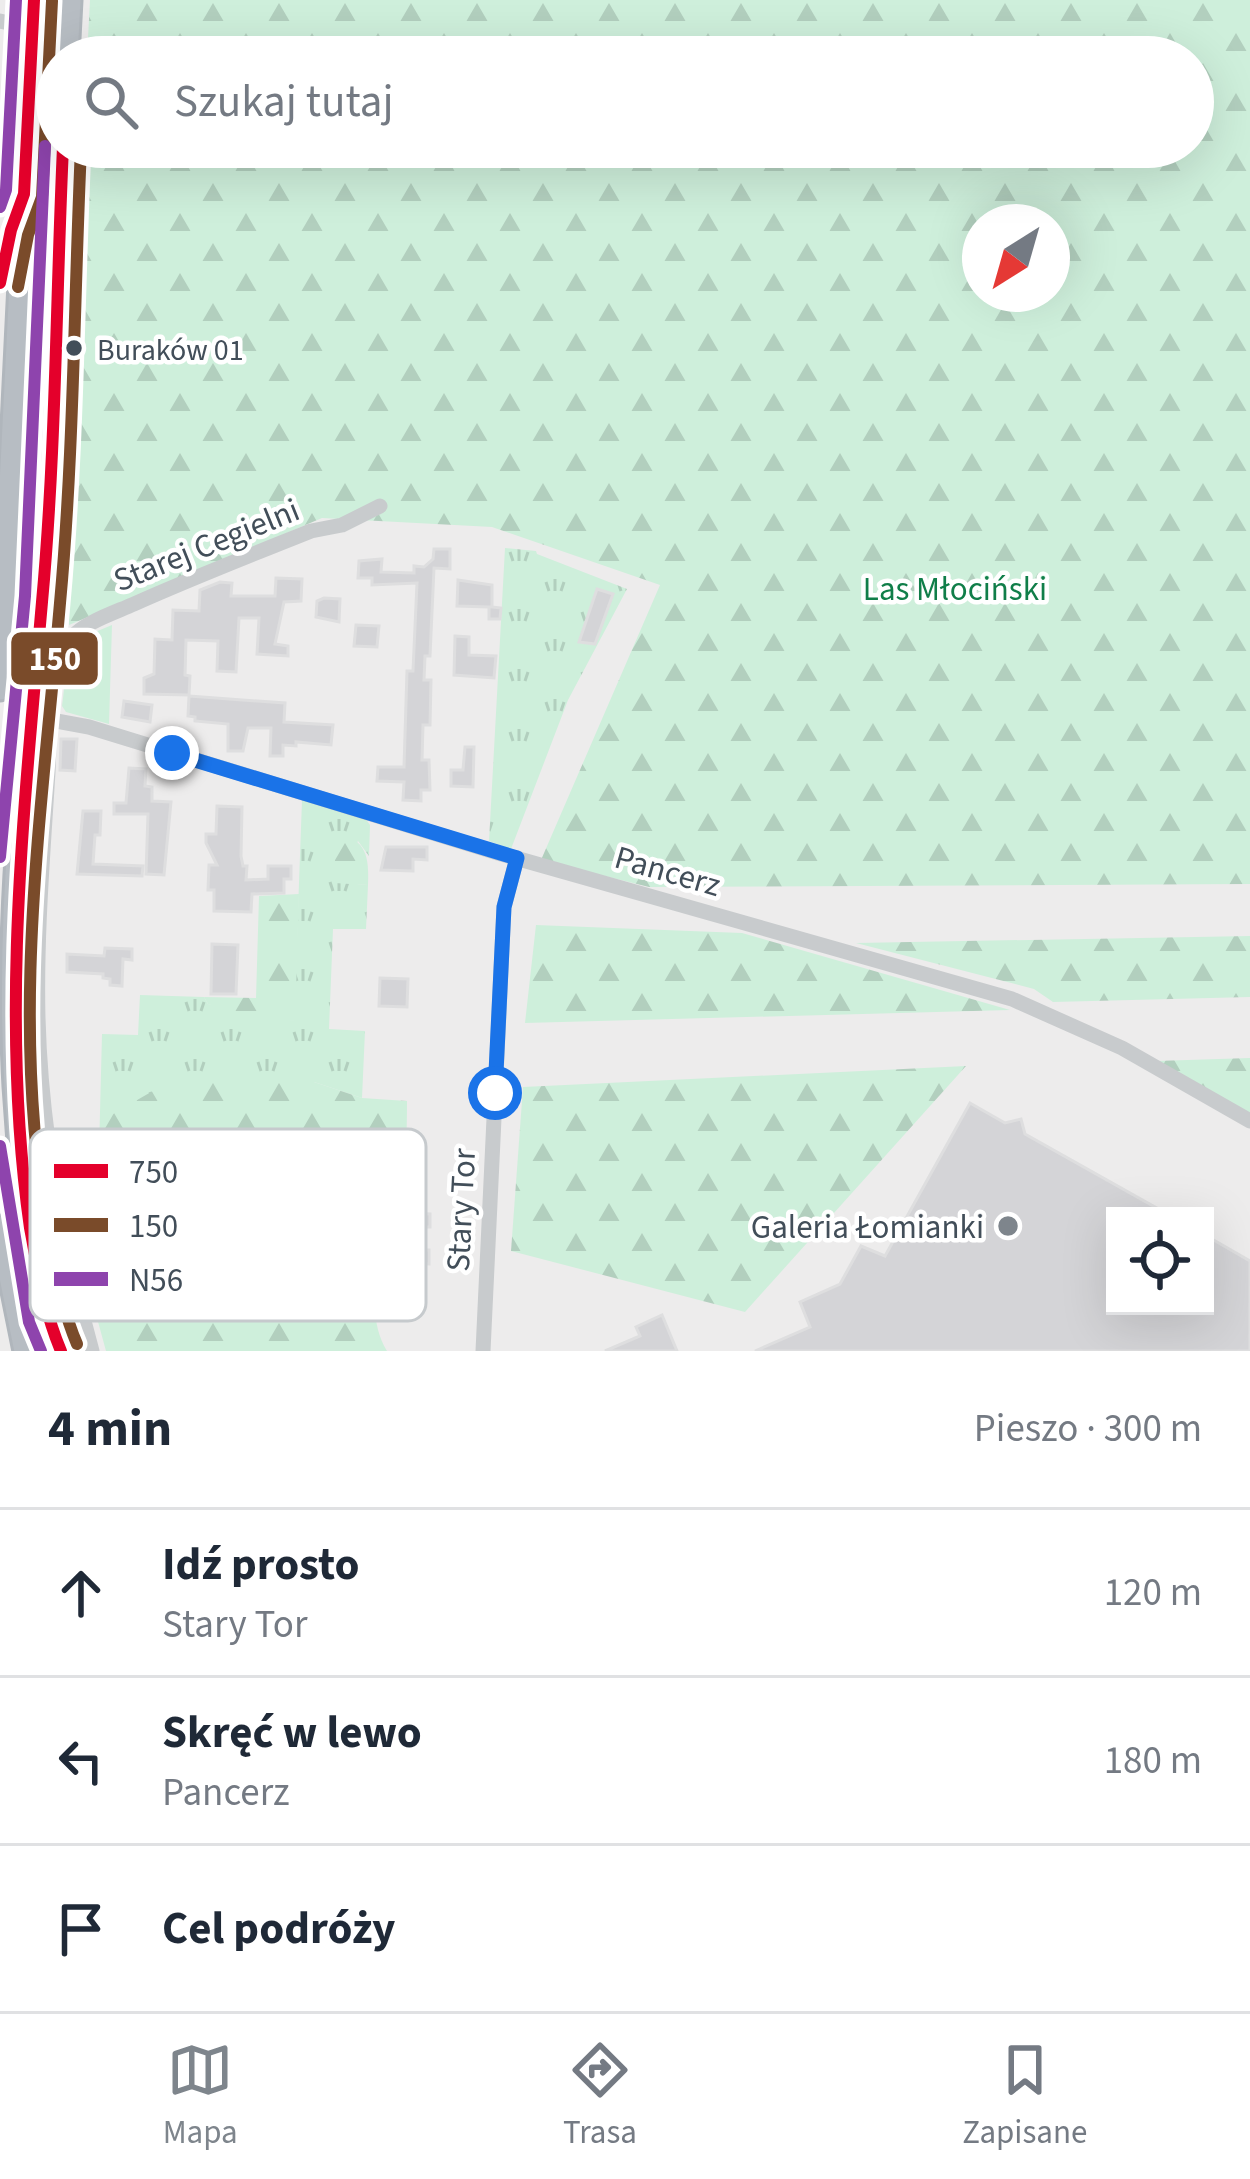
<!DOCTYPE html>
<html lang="pl">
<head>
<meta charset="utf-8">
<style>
	:root { --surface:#fff; --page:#f2f2f3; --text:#1f2937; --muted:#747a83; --line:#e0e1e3; --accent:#7e858c }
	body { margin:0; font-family:"Source Sans 3",sans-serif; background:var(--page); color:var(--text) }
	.controls { position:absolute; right:36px; bottom:36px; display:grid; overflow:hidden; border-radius:0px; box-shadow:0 12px 48px #0002 }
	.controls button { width:108px; height:108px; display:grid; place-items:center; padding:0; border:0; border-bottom:3px solid var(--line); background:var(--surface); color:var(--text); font:60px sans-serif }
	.compass { position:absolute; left:962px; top:204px; width:108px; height:108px; border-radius:50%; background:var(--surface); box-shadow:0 12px 48px #0002; rotate:217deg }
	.stop { position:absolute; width:36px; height:36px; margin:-27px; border:9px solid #1a73e8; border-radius:50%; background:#fff }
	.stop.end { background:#1a73e8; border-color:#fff; box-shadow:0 3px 12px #0008 }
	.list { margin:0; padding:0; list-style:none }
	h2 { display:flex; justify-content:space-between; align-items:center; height:156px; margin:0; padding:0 48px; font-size:51px }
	h2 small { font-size:39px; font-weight:400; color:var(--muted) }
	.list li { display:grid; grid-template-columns:78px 1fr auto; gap:36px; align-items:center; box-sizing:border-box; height:168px; padding:0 48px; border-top:3px solid var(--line) }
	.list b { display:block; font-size:45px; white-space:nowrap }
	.list p { margin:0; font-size:39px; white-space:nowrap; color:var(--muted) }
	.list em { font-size:39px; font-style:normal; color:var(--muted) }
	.icon { flex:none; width:66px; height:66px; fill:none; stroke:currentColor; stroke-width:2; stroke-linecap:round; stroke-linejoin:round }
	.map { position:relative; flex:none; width:1250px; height:1351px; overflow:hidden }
	.search { position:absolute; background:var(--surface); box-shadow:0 12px 48px #0002; left:36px; right:36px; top:36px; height:132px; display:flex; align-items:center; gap:30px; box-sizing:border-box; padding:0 42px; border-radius:66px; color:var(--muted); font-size:45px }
	.sheet { height:660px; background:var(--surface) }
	nav { display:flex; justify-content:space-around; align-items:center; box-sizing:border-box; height:168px; border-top:3px solid var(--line); background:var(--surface); font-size:33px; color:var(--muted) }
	nav a { display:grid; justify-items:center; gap:6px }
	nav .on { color:var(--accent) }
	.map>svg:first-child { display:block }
	.grass { fill:url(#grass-tufts) }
	.forest { fill:url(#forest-firs); fill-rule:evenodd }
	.building { fill:#d4d4d7; stroke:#dededf; stroke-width:3 }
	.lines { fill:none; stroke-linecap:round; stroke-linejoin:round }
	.highway-casing { stroke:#b0b6bc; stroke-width:27 }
	.minor { stroke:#c8cbcd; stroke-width:15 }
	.highway { stroke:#b7bdc3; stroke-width:21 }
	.bus-1-casing { stroke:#fff; stroke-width:21 }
	.bus-2-casing { stroke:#fff; stroke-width:21 }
	.bus-3-casing { stroke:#fff; stroke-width:21 }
	.bus-1 { stroke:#e4002b; stroke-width:12 }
	.bus-2 { stroke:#7a4b2a; stroke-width:12 }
	.bus-3 { stroke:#8e44ad; stroke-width:12 }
	.route { stroke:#1a73e8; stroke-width:15 }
	.bus-dot { fill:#424e59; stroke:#fff; stroke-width:4.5 }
	.poi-dot { fill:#7e858c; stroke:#fff; stroke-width:4.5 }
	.labels { text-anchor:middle; stroke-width:9; stroke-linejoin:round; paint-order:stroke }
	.bus-label { font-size:30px; fill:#424e59; stroke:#fff; text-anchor:start }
	.street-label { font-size:33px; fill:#424e59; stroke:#fff }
	.park-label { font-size:33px; fill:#107e49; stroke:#fff }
	.poi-label { font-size:33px; fill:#424e59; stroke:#fff; text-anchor:end }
	.key { fill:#fff; stroke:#c6cacd; stroke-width:3 }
	.key-label { font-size:33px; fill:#424e59 }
	.line-badge { stroke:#fff; stroke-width:4.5 }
	.badge-label { font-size:33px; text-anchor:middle; font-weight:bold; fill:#fff }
</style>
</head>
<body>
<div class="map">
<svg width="1250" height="1351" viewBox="0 0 1250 1351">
	<defs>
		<pattern id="grass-tufts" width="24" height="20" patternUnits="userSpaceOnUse" patternTransform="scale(3)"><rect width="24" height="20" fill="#ceefdb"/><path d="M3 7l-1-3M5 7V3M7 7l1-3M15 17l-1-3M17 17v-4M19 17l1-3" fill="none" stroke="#b2cfbe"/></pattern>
		<pattern id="forest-firs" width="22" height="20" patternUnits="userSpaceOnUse" patternTransform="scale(3)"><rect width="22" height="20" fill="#ceefdb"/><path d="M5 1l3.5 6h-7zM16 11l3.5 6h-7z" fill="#b2cfbe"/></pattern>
	</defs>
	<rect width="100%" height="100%" fill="#edecec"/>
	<g class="grass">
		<polygon points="43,50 48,52 52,63 51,254 34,175"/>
		<polygon points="31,221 49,302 45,411 23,410"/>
		<polygon points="22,422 44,423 30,650 24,656 13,647"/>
		<polygon points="505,548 536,551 537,554 627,589 568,700 511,849 489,841"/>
		<polygon points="112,625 109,724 66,712 62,706 67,665 76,640"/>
		<path d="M302 800 365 818 370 825 369 856 358 841 334 882 368 885 366 929H333L329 1029 365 1031 362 1098 314 1082 132 1159 175 1142 210 1149 236 1182 227 1209C183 1232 162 1226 115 1218L133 1282 117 1298 95 1307 102 1034 138 1035 140 995 204 997 208 1004 294 1021Z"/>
	</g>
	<g class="forest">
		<path d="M90 0H1250V884L649 887 541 860 660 585 492 527 322 518 69 625 65 566 83 147H1193V57H87ZM980 222H1052V294H980Z"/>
		<path d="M336 834C367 838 369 858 368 885L334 883Z"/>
		<polygon points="299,894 295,1021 253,1020 208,1004 204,997 256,998 259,896"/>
		<polygon points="536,925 742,933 1010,1010 525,1023"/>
		<polygon points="1250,936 1250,997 1053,1002 1034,989 856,943"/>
		<polygon points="1250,1058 1250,1115 1156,1061"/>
		<polygon points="966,1066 745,1312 511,1251 523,1087"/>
		<path d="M172 1080 314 1082 362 1098 407 1101C407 1133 406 1164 401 1196 393 1246 357 1301 387 1351H106L94 1307 117 1298 133 1282 115 1217 134 1195 148 1197 169 1227 194 1226 226 1209 236 1183 210 1149 175 1142 132 1159 118 1156 104 1144 103 1126 111 1115Z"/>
	</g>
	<g class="building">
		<polygon points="434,549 450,549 450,569 434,568 430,656 425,656 424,680 431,680 430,725 423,725 422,760 429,760 430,790 421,790 421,801 403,800 404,782 377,781 378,767 404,767 407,671 413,671 417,583 372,585 372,578 358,578 359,561 382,559 381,572 414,573 414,566 424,567 433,559"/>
		<polygon points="276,578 302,579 301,601 284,602 275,644 288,646 288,656 257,654 259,618 239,618 236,672 217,671 218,641 186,640 185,675 190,676 189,695 144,694 144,678 154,674 155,639 172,640 173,610 199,611 200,590 220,582 232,583 231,596 275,596"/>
		<polygon points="458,580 492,585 492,607 501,608 500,619 489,619 489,607 457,606"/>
		<polygon points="597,589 613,594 595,644 579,642"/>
		<polygon points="324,598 340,599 339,622 316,617 317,601"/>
		<polygon points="356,625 379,626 377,647 354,646"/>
		<polygon points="455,636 469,637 469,655 496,656 494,678 454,675"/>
		<polygon points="189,696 285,703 284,722 333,725 331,745 296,742 296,746 283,745 283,756 270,756 271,728 248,728 243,751 228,751 228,724 195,721 195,717 188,716"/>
		<polygon points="124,701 152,705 150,722 122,717"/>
		<polygon points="61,739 77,739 75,771 60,770"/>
		<polygon points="465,747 474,747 473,787 451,786 451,770 463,770"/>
		<polygon points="129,768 146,769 145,786 152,787 152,801 171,802 164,875 146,874 148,814 114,814 114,803 126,803"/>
		<polygon points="217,806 242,807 241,856 243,866 247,866 246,880 268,879 268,866 291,866 291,879 284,879 284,893 252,894 251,912 214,911 214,890 208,890 209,865 217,865 206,843 206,834 216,834"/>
		<polygon points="83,811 101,811 100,835 95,835 93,864 143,866 142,876 77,874"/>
		<polygon points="386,847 427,847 427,860 413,859 413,871 381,870"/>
		<polygon points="212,944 238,945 236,994 211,994"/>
		<polygon points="105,948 132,949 132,960 123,959 122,986 110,985 110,979 103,978 103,974 67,972 67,954 104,956"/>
		<polygon points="380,978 408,979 407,1007 379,1006"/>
		<polygon points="970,1103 1005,1123 1021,1119 1025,1134 1171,1216 1115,1216 1115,1306 1205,1306 1205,1235 1250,1261 1250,1351 755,1351 810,1327 800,1302 840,1284 861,1246 885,1256"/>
		<polygon points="405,1213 430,1214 430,1227 423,1227 422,1250 429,1250 429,1264 403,1263"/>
		<polygon points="662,1315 677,1351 605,1351 640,1336 636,1327"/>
	</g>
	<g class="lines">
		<defs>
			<g id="highway">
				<polyline points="67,57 70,0"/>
				<polyline points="0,689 34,0"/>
				<polyline points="0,1227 25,1351"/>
				<path d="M55 1351C10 1175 5 999 20 818 25 752 37 686 42 619 53 462 56 304 63 147"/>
			</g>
		</defs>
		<use href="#highway" class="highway-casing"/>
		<g class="minor">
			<polyline points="0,21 32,28 62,57"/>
			<polyline points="0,283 19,208"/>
			<polyline points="51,720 89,727 498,853 1012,999 1122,1048 1250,1121"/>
			<path d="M92 1351C62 1243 41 1131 38 1018 36 936 43 854 48 772 50 738 47 664 70 639 85 622 114 613 134 604 192 578 251 555 311 531L342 525 380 506"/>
			<polyline points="483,1351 504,907 517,858"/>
		</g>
		<use href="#highway" class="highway"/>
		<defs>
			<g id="bus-1">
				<polyline points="0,283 11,230 24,194 34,0"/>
				<path d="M61 1351C44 1311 38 1270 30 1228 0 1020 24 810 42 602 56 451 56 298 63 147"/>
			</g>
			<g id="bus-2">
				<polyline points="18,287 28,235 42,197 52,1"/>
				<path d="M77 1344C61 1307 56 1269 48 1230 9 1021 42 812 60 603 74 452 74 299 81 148"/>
			</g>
			<g id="bus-3">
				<polyline points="0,207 6,190 16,0"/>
				<polyline points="0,857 25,596 45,146"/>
				<polyline points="0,1146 29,1322 41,1351"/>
			</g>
		</defs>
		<use href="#bus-1" class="bus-1-casing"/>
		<use href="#bus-2" class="bus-2-casing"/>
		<use href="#bus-3" class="bus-3-casing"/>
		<use href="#bus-1" class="bus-1"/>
		<use href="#bus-2" class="bus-2"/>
		<use href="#bus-3" class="bus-3"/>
	</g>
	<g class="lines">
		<polyline class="route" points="172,753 517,858 504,907 495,1093"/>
	</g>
	<circle class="bus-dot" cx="74" cy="348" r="10"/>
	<circle class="poi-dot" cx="1008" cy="1226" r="12"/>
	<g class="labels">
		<g class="bus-label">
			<text x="97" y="360">Buraków 01</text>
		</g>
		<g class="street-label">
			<text transform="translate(206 544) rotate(-22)" y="12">Starej Cegielni</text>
			<text transform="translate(668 870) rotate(16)" y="12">Pancerz</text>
			<text transform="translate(460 1210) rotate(-87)" y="12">Stary Tor</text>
		</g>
		<g class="park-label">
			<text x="955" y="600">Las Młociński</text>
		</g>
		<g class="poi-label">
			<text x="984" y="1238">Galeria Łomianki</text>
		</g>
	</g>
	<rect x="30" y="1129" width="396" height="192" rx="18" class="key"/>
	<rect x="54" y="1164" width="54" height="14" fill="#e4002b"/>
	<rect x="54" y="1218" width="54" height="14" fill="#7a4b2a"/>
	<rect x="54" y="1272" width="54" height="14" fill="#8e44ad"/>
	<g class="key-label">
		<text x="129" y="1183">750</text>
		<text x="129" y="1237">150</text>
		<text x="129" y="1291">N56</text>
	</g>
	<rect class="line-badge" x="9" y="630" width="91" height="57" rx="12" fill="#7a4b2a"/>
	<g class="badge-label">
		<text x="55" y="670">150</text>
	</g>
</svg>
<div class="controls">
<button><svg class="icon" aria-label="locate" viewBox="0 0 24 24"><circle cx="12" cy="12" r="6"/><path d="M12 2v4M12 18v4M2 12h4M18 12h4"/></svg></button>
</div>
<svg class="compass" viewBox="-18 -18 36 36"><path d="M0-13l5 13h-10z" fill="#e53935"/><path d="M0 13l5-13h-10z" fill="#747a83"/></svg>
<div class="stop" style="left:495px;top:1093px"></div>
<div class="stop end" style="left:172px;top:753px"></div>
<div class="search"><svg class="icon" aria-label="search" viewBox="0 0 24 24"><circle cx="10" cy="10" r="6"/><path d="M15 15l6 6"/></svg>Szukaj tutaj</div>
</div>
<section class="sheet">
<h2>4 min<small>Pieszo · 300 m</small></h2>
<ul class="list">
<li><svg class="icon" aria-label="ahead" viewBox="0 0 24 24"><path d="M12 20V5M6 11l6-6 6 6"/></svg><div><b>Idź prosto</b><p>Stary Tor</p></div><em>120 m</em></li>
<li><svg class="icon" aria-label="left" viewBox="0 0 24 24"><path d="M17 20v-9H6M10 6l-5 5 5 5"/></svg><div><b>Skręć w lewo</b><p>Pancerz</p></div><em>180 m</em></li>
<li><svg class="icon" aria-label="arrive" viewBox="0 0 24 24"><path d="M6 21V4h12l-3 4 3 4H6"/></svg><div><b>Cel podróży</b></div></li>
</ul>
</section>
<nav>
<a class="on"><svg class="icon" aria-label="map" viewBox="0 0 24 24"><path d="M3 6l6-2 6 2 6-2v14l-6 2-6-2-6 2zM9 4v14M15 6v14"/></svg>Mapa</a>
<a><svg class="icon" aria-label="directions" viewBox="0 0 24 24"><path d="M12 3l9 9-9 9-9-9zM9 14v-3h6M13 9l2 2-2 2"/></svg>Trasa</a>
<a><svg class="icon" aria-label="saved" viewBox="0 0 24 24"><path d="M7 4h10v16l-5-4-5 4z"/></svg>Zapisane</a>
</nav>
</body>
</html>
